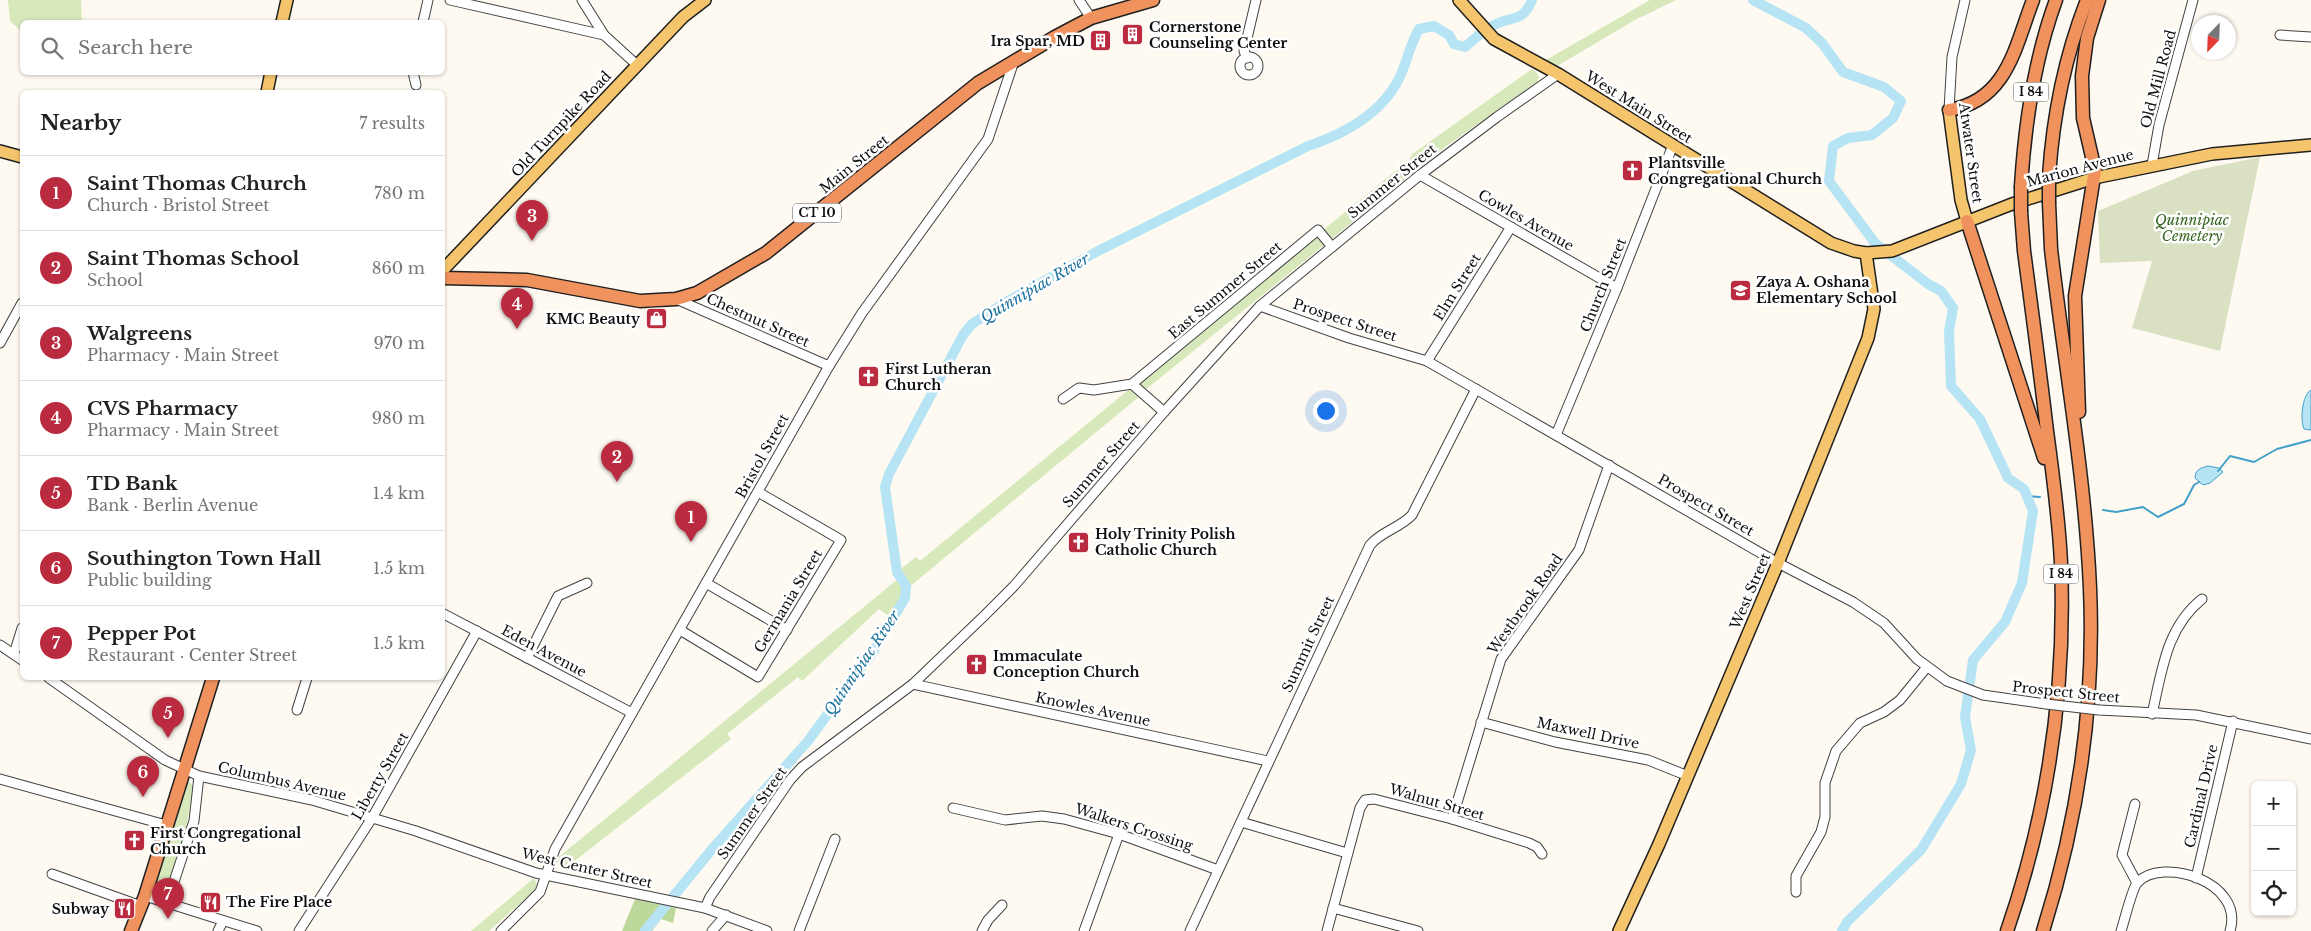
<!DOCTYPE html>
<html lang="en">
<head>
<meta charset="utf-8">
<style>
	:root { --surface:#fff; --page:#f2f2f2; --text:#222; --muted:#767676; --line:#e0e0e0; --accent:#bb2b40 }
	body { margin:0; font-family:"Libre Baskerville",serif; background:var(--page); color:var(--text) }
	.controls { position:absolute; right:15px; bottom:15px; display:grid; overflow:hidden; border-radius:8px; box-shadow:0 1px 4px #0004 }
	.controls button { width:45px; height:45px; display:grid; place-items:center; padding:0; border:0; border-bottom:1px solid var(--line); background:var(--surface); color:var(--text); font:25px sans-serif }
	.compass { position:absolute; left:2191px; top:15px; width:45px; height:45px; border-radius:50%; background:var(--surface); box-shadow:0 1px 4px #0004; rotate:203deg }
	.you { position:absolute; left:1325px; top:410px; width:18px; height:18px; margin:-12px; border:4px solid #fff; border-radius:50%; background:#1a73e8; box-shadow:0 0 0 8px #1a73e833 }
	.badge { display:grid; place-items:center; width:32px; height:32px; border-radius:50%; background:var(--accent); color:#fff; font-size:16px; font-weight:700 }
	.pin { position:absolute; translate:-50% -41px; filter:drop-shadow(0 1px 2px #0008) }
	.pin::after { content:''; position:absolute; top:26px; width:18px; height:15px; background:inherit; clip-path:polygon(0 0,100% 0,50% 100%) }
	.list { margin:0; padding:0; list-style:none }
	h2 { display:flex; justify-content:space-between; align-items:center; height:65px; margin:0; padding:0 20px; font-size:21px }
	h2 small { font-size:16px; font-weight:400; color:var(--muted) }
	.list li { display:grid; grid-template-columns:32px 1fr auto; gap:15px; align-items:center; box-sizing:border-box; height:75px; padding:0 20px; border-top:1px solid var(--line) }
	.list b { display:block; font-size:19px; white-space:nowrap }
	.list p { margin:0; font-size:16px; white-space:nowrap; color:var(--muted) }
	.list em { font-size:16px; font-style:normal; color:var(--muted) }
	.icon { flex:none; width:28px; height:28px; fill:none; stroke:currentColor; stroke-width:2; stroke-linecap:round; stroke-linejoin:round }
	.map { position:relative; flex:none; width:2311px; height:931px; overflow:hidden }
	.search { position:absolute; background:var(--surface); box-shadow:0 1px 4px #0004; left:20px; top:20px; width:425px; height:55px; display:flex; align-items:center; gap:12px; box-sizing:border-box; padding:0 18px; border-radius:8px; color:var(--muted); font-size:19px }
	.panel { position:absolute; background:var(--surface); box-shadow:0 1px 4px #0004; left:20px; top:90px; width:425px; height:590px; border-radius:8px }
	.map>svg:first-child { display:block }
	.green { fill:#d7e8bb }
	.forest { fill:#bdd89b }
	.cemetery { fill:#dae0c2 }
	.water { fill:#b7e4f4; stroke:#41a0c9 }
	.lines { fill:none; stroke-linecap:round; stroke-linejoin:round }
	.stream { stroke:#41a0c9; stroke-width:2 }
	.river { stroke:#b7e4f4; stroke-width:10 }
	.minor-casing { stroke:#424242; stroke-width:11 }
	.major-casing { stroke:#202020; stroke-width:14 }
	.highway-casing { stroke:#202020; stroke-width:15 }
	.minor { stroke:#fff; stroke-width:9 }
	.major { stroke:#f4c56c; stroke-width:11 }
	.highway { stroke:#ef925e; stroke-width:12 }
	.minor-bridge-casing { stroke:#424242; stroke-width:11; stroke-linecap:butt }
	.highway-bridge-casing { stroke:#202020; stroke-width:15; stroke-linecap:butt }
	.minor-bridge { stroke:#fff; stroke-width:9 }
	.highway-bridge { stroke:#ef925e; stroke-width:12 }
	.labels { text-anchor:middle; stroke-width:5; stroke-linejoin:round; paint-order:stroke }
	.shield { fill:#fff; stroke:#575757; stroke-width:1 }
	.shield-label { font-size:12px; font-weight:bold; fill:#0f0f0f }
	.poi-label { font-size:14px; font-weight:bold; fill:#0f0f0f; stroke:#fff; text-anchor:start }
	.street-label { font-size:14px; fill:#0f0f0f; stroke:#fff }
	.park-label { font-size:14px; font-style:italic; fill:#366521; stroke:#fff }
	.water-label { font-size:15px; font-style:italic; fill:#1b729d; stroke:#fff }
</style>
</head>
<body>
<div class="map">
<svg width="2311" height="931" viewBox="0 0 2311 931">
	<rect width="100%" height="100%" fill="#fefaf1"/>
	<g class="green">
		<polygon points="8,0 81,0 82,22 22,22 22,32 10,21"/>
		<polygon points="1650,0 1676,0 1635,20 1557,66 1546,60"/>
		<polygon points="1532,69 1537,73 1539,77 1537,82 1445,147 1144,391 1136,383 1410,159 1411,155"/>
		<polygon points="1132,387 1141,395 902,593 905,597 898,608 894,606 889,616 879,609 802,681 798,677 727,734 731,739 563,870 555,860 887,588 899,578 898,571 916,557 920,561"/>
		<polygon points="189,782 193,785 193,789 184,840 166,889 163,894 157,894 153,889 186,784"/>
		<polygon points="534,878 537,885 534,891 489,931 471,931"/>
	</g>
	<polygon class="forest" points="635,899 676,908 673,923 661,919 652,931 622,931"/>
	<polygon class="cemetery" points="2260,157 2220,351 2132,328 2152,261 2100,263 2098,211 2193,171"/>
	<g class="water">
		<path d="M2311 390V430L2304 429C2300 420 2302 395 2311 390Z"/>
		<path d="M2208 466 2219 468 2223 472 2210 483 2203 485 2195 478C2195 470 2200 468 2208 466Z"/>
	</g>
	<g class="lines">
		<g class="stream">
			<polyline points="2218,471 2230,456 2254,462 2277,449 2311,440"/>
			<polyline points="2027,496 2040,497"/>
			<polyline points="2103,510 2116,512 2143,507 2158,517 2184,504 2194,485 2199,482"/>
		</g>
		<g class="river">
			<polyline points="1753,0 1806,28 1822,43 1843,72 1884,87 1901,101 1893,118 1872,135 1848,138 1833,146 1829,181 1875,243 1928,284 1941,291 1953,308 1949,331 1951,386 1980,419 2008,478 2024,489 2033,511 2022,583 2005,622 1973,660 1965,717 1971,750 1961,784 1921,850 1847,922 1842,931"/>
			<path d="M645 931 713 848 808 741 873 652 905 598 906 586 897 572 885 487 889 474 963 335 972 324 1006 302 1098 251 1308 146C1347 133 1386 111 1402 72 1408 57 1411 43 1419 29L1434 26 1449 35 1454 44 1465 47C1474 39 1484 30 1494 25 1512 15 1522 24 1532 0"/>
		</g>
		<defs>
			<g id="minor">
				<polyline points="450,0 604,35"/>
				<polyline points="582,0 604,35 637,65"/>
				<polyline points="1079,0 1091,18"/>
				<polyline points="423,22 428,0"/>
				<polyline points="2280,35 2311,37"/>
				<circle cx="1249" cy="66" r="9"/>
				<polyline points="1247,58 1244,51 1256,0"/>
				<polyline points="413,72 416,85"/>
				<polyline points="1949,110 1952,57 1965,0"/>
				<polyline points="2152,165 2159,125 2193,0"/>
				<polyline points="1420,175 1617,288"/>
				<polyline points="676,299 829,366"/>
				<polyline points="1260,306 1349,338 1427,361 1778,563 1853,602 1884,623 1917,659 1947,681 1983,695 2046,704"/>
				<polyline points="0,343 22,303"/>
				<polyline points="1427,361 1511,227"/>
				<polyline points="1132,384 1164,412"/>
				<polyline points="1063,399 1079,388 1094,390 1132,384 1318,230 1332,247"/>
				<polyline points="1556,435 1617,288 1673,145"/>
				<polyline points="706,583 787,630"/>
				<polyline points="442,613 632,713"/>
				<polyline points="680,630 758,677 841,540 758,492"/>
				<polyline points="0,645 22,660"/>
				<polyline points="14,654 22,628"/>
				<polyline points="527,658 558,596 587,583"/>
				<polyline points="49,678 165,760 199,776 312,800 416,831 536,873 705,908 767,931"/>
				<polyline points="913,684 1268,761"/>
				<polyline points="297,710 307,678"/>
				<polyline points="2099,710 2196,715 2311,739"/>
				<path d="M2152 714C2162 671 2166 628 2202 599"/>
				<polyline points="1481,722 1555,742 1648,760 1688,776"/>
				<polyline points="0,779 166,825"/>
				<polyline points="2135,804 2122,855 2137,883"/>
				<polyline points="953,808 1005,820 1042,816 1064,819 1119,834 1218,870"/>
				<polyline points="1452,819 1501,659 1579,550 1609,465"/>
				<polyline points="1241,822 1347,853"/>
				<polyline points="52,874 141,906"/>
				<polyline points="2196,878 2233,721"/>
				<polyline points="1796,892 1796,876 1821,832 1825,817 1825,783 1836,751 1860,723 1884,712 1900,700 1927,667"/>
				<polyline points="145,896 257,931"/>
				<polyline points="167,903 194,821 199,776"/>
				<polyline points="705,908 710,897 790,780 802,767 913,684 985,615 1014,586 1164,412 1260,306 1420,175 1497,117 1558,74"/>
				<polyline points="1333,908 1418,931"/>
				<polyline points="218,931 223,921"/>
				<polyline points="299,931 372,818 477,631"/>
				<polyline points="501,931 540,892 555,849 829,366 862,313 988,139 1014,61"/>
				<polyline points="712,931 726,915"/>
				<polyline points="799,931 835,839"/>
				<polyline points="982,931 988,920 1002,905"/>
				<polyline points="1084,931 1119,834"/>
				<path d="M1190 931 1370 545C1382 531 1400 528 1412 515L1476 389"/>
				<polyline points="1327,931 1360,808 1365,800 1374,799 1452,819 1529,843 1537,847 1542,854"/>
				<path d="M2121 931C2124 922 2132 889 2137 883 2161 856 2245 881 2230 931"/>
			</g>
			<g id="major">
				<polyline points="1459,0 1494,39 1558,74 1831,243 1854,251 1866,253 1892,251 2012,204 2094,178 2212,154 2311,145"/>
				<polyline points="282,22 287,0"/>
				<polyline points="267,92 271,72"/>
				<polyline points="1949,110 1961,200 1967,221"/>
				<polyline points="0,151 22,157"/>
				<polyline points="442,271 683,17 705,0"/>
				<polyline points="1619,931 1659,844 1778,563 1868,338 1874,309 1866,253"/>
			</g>
			<g id="highway">
				<path d="M1949 110C2007 101 2015 47 2033 0"/>
				<path d="M2049 176C2053 116 2065 56 2087 0"/>
				<path d="M2021 186C2025 122 2034 60 2056 0"/>
				<polyline points="1967,221 2044,458"/>
				<polyline points="442,278 527,280 640,301 676,299 697,293 766,253 978,83 1055,37 1091,18 1153,0"/>
				<polyline points="2079,412 2075,296 2095,170 2083,118 2082,76 2087,38 2099,0"/>
				<polyline points="131,931 145,896 213,678"/>
				<path d="M2007 931C2048 812 2066 689 2061 563 2059 519 2053 475 2047 431 2040 371 2032 311 2024 251L2021 212"/>
				<path d="M2043 931C2078 820 2095 704 2090 588 2085 475 2064 362 2051 249L2049 203"/>
			</g>
		</defs>
		<use href="#minor" class="minor-casing"/>
		<use href="#major" class="major-casing"/>
		<use href="#highway" class="highway-casing"/>
		<use href="#minor" class="minor"/>
		<use href="#major" class="major"/>
		<use href="#highway" class="highway"/>
		<defs>
			<polyline id="minor-bridge" points="2046,704 2099,710"/>
			<g id="highway-bridge">
				<polyline points="2049,203 2049,176"/>
				<polyline points="2021,212 2021,186"/>
			</g>
		</defs>
		<use href="#minor-bridge" class="minor-bridge-casing"/>
		<use href="#highway-bridge" class="highway-bridge-casing"/>
		<use href="#minor-bridge" class="minor-bridge"/>
		<use href="#highway-bridge" class="highway-bridge"/>
	</g>
	<defs>
		<symbol id="building-square" viewBox="-11 -11 22 22"><rect x="-9" y="-9" width="18" height="18" rx="4" fill="#bb2b40" stroke="#fff"/><path d="M-4-6H4V6H1V3H-1V6H-4ZM-2.5-4.3h1.7v1.8h-1.7ZM.8-4.3h1.7v1.8H.8ZM-2.5-1h1.7V.8h-1.7ZM.8-1h1.7V.8H.8Z" fill="#fff"/></symbol>
		<symbol id="church-square" viewBox="-11 -11 22 22"><rect x="-9" y="-9" width="18" height="18" rx="4" fill="#bb2b40" stroke="#fff"/><path d="M-1.2-6h2.4v3.5h3.3v2.4h-3.3V6h-2.4V-.1h-3.3v-2.4h3.3Z" fill="#fff"/></symbol>
		<symbol id="school-square" viewBox="-11 -11 22 22"><rect x="-9" y="-9" width="18" height="18" rx="4" fill="#bb2b40" stroke="#fff"/><path d="M0-5L7-2L0 1L-7-2ZM-4 1L0 2.5L4 1V4Q0 6-4 4Z" fill="#fff"/></symbol>
		<symbol id="shop-square" viewBox="-11 -11 22 22"><rect x="-9" y="-9" width="18" height="18" rx="4" fill="#bb2b40" stroke="#fff"/><path d="M-5-2.5h2.3a2.7 3.5 0 0 1 5.4 0H5L5.5 6h-11ZM-1.5-2.5h3a1.5 2.3 0 0 0-3 0Z" fill="#fff"/></symbol>
		<symbol id="restaurant-square" viewBox="-11 -11 22 22"><rect x="-9" y="-9" width="18" height="18" rx="4" fill="#bb2b40" stroke="#fff"/><path d="M-5-6h1v4h1v-4h1v4h1v-4h1v5L-1.5 .5V6h-2V.5L-5-1ZM5-6V6H3V1.5H1.5Q1.5-4 5-6Z" fill="#fff"/></symbol>
	</defs>
	<g fill-rule="evenodd">
		<use href="#building-square" x="1120" y="22" width="25" height="25"/>
		<use href="#building-square" x="1088" y="28" width="25" height="25"/>
		<use href="#church-square" x="1620" y="158" width="25" height="25"/>
		<use href="#school-square" x="1728" y="278" width="25" height="25"/>
		<use href="#shop-square" x="644" y="306" width="25" height="25"/>
		<use href="#church-square" x="856" y="364" width="25" height="25"/>
		<use href="#church-square" x="1066" y="530" width="25" height="25"/>
		<use href="#church-square" x="964" y="652" width="25" height="25"/>
		<use href="#church-square" x="122" y="828" width="25" height="25"/>
		<use href="#restaurant-square" x="198" y="890" width="25" height="25"/>
		<use href="#restaurant-square" x="112" y="896" width="25" height="25"/>
	</g>
	<g class="labels">
		<g class="shield">
			<rect x="2013.5" y="82.5" width="35" height="19" rx="4"/>
			<rect x="793" y="203.5" width="48" height="19" rx="4"/>
			<rect x="2043.5" y="564.5" width="35" height="19" rx="4"/>
		</g>
		<g class="shield-label">
			<text x="2031" y="96">I 84</text>
			<text x="817" y="217">CT 10</text>
			<text x="2061" y="578">I 84</text>
		</g>
		<g class="poi-label">
			<text x="1149" y="32">Cornerstone<tspan x="1149" dy="16">Counseling Center</tspan></text>
			<text x="1085" y="46" text-anchor="end">Ira Spar, MD</text>
			<text x="1648" y="168">Plantsville<tspan x="1648" dy="16">Congregational Church</tspan></text>
			<text x="1756" y="287">Zaya A. Oshana<tspan x="1756" dy="16">Elementary School</tspan></text>
			<text x="640" y="324" text-anchor="end">KMC Beauty</text>
			<text x="885" y="374">First Lutheran<tspan x="885" dy="16">Church</tspan></text>
			<text x="1095" y="539">Holy Trinity Polish<tspan x="1095" dy="16">Catholic Church</tspan></text>
			<text x="993" y="661">Immaculate<tspan x="993" dy="16">Conception Church</tspan></text>
			<text x="150" y="838">First Congregational<tspan x="150" dy="16">Church</tspan></text>
			<text x="226" y="907">The Fire Place</text>
			<text x="109" y="914" text-anchor="end">Subway</text>
		</g>
		<g class="street-label">
			<text transform="translate(2158 79) rotate(-75)" y="5">Old Mill Road</text>
			<text transform="translate(1639 107) rotate(32)" y="5">West Main Street</text>
			<text transform="translate(561 124) rotate(-47)" y="5">Old Turnpike Road</text>
			<text transform="translate(1971 153) rotate(82)" y="5">Atwater Street</text>
			<text transform="translate(854 164) rotate(-39)" y="5">Main Street</text>
			<text transform="translate(2080 168) rotate(-15)" y="5">Marion Avenue</text>
			<text transform="translate(1392 181) rotate(-39)" y="5">Summer Street</text>
			<text transform="translate(1526 220) rotate(30)" y="5">Cowles Avenue</text>
			<text transform="translate(1603 285) rotate(-68)" y="5">Church Street</text>
			<text transform="translate(1457 287) rotate(-58)" y="5">Elm Street</text>
			<text transform="translate(1225 290) rotate(-40)" y="5">East Summer Street</text>
			<text transform="translate(758 320) rotate(24)" y="5">Chestnut Street</text>
			<text transform="translate(1345 320) rotate(18)" y="5">Prospect Street</text>
			<text transform="translate(762 456) rotate(-61)" y="5">Bristol Street</text>
			<text transform="translate(1101 464) rotate(-49)" y="5">Summer Street</text>
			<text transform="translate(1706 505) rotate(30)" y="5">Prospect Street</text>
			<text transform="translate(1750 591) rotate(-67)" y="5">West Street</text>
			<text transform="translate(788 601) rotate(-59)" y="5">Germania Street</text>
			<text transform="translate(1525 604) rotate(-55)" y="5">Westbrook Road</text>
			<text transform="translate(1308 644) rotate(-65)" y="5">Summit Street</text>
			<text transform="translate(544 651) rotate(28)" y="5">Eden Avenue</text>
			<text transform="translate(2066 692) rotate(6)" y="5">Prospect Street</text>
			<text transform="translate(1093 709) rotate(12)" y="5">Knowles Avenue</text>
			<text transform="translate(1588 733) rotate(12)" y="5">Maxwell Drive</text>
			<text transform="translate(380 776) rotate(-60)" y="5">Liberty Street</text>
			<text transform="translate(282 781) rotate(13)" y="5">Columbus Avenue</text>
			<text transform="translate(2201 796) rotate(-77)" y="5">Cardinal Drive</text>
			<text transform="translate(1437 802) rotate(16)" y="5">Walnut Street</text>
			<text transform="translate(752 813) rotate(-55)" y="5">Summer Street</text>
			<text transform="translate(1134 827) rotate(18)" y="5">Walkers Crossing</text>
			<text transform="translate(587 868) rotate(13)" y="5">West Center Street</text>
		</g>
		<g class="park-label">
			<text x="2192" y="225">Quinnipiac<tspan x="2192" dy="16">Cemetery</tspan></text>
		</g>
		<g class="water-label">
			<text transform="translate(1035 288) rotate(-30)" y="5">Quinnipiac River</text>
			<text transform="translate(862 663) rotate(-56)" y="5">Quinnipiac River</text>
		</g>
	</g>
</svg>
<div class="controls">
<button>+</button>
<button>−</button>
<button><svg class="icon" aria-label="locate" viewBox="0 0 24 24"><circle cx="12" cy="12" r="6"/><path d="M12 2v4M12 18v4M2 12h4M18 12h4"/></svg></button>
</div>
<svg class="compass" viewBox="-18 -18 36 36"><path d="M0-13l5 13h-10z" fill="#e53935"/><path d="M0 13l5-13h-10z" fill="#767676"/></svg>
<div class="you"></div>
<div class="pin badge" style="left:691px;top:542px">1</div>
<div class="pin badge" style="left:617px;top:482px">2</div>
<div class="pin badge" style="left:532px;top:241px">3</div>
<div class="pin badge" style="left:517px;top:329px">4</div>
<div class="pin badge" style="left:168px;top:738px">5</div>
<div class="pin badge" style="left:143px;top:797px">6</div>
<div class="pin badge" style="left:168px;top:919px">7</div>
<div class="search"><svg class="icon" aria-label="search" viewBox="0 0 24 24"><circle cx="10" cy="10" r="6"/><path d="M15 15l6 6"/></svg>Search here</div>
<section class="panel">
<h2>Nearby<small>7 results</small></h2>
<ul class="list">
<li><span class="badge">1</span><div><b>Saint Thomas Church</b><p>Church · Bristol Street</p></div><em>780 m</em></li>
<li><span class="badge">2</span><div><b>Saint Thomas School</b><p>School</p></div><em>860 m</em></li>
<li><span class="badge">3</span><div><b>Walgreens</b><p>Pharmacy · Main Street</p></div><em>970 m</em></li>
<li><span class="badge">4</span><div><b>CVS Pharmacy</b><p>Pharmacy · Main Street</p></div><em>980 m</em></li>
<li><span class="badge">5</span><div><b>TD Bank</b><p>Bank · Berlin Avenue</p></div><em>1.4 km</em></li>
<li><span class="badge">6</span><div><b>Southington Town Hall</b><p>Public building</p></div><em>1.5 km</em></li>
<li><span class="badge">7</span><div><b>Pepper Pot</b><p>Restaurant · Center Street</p></div><em>1.5 km</em></li>
</ul>
</section>
</div>
</body>
</html>
